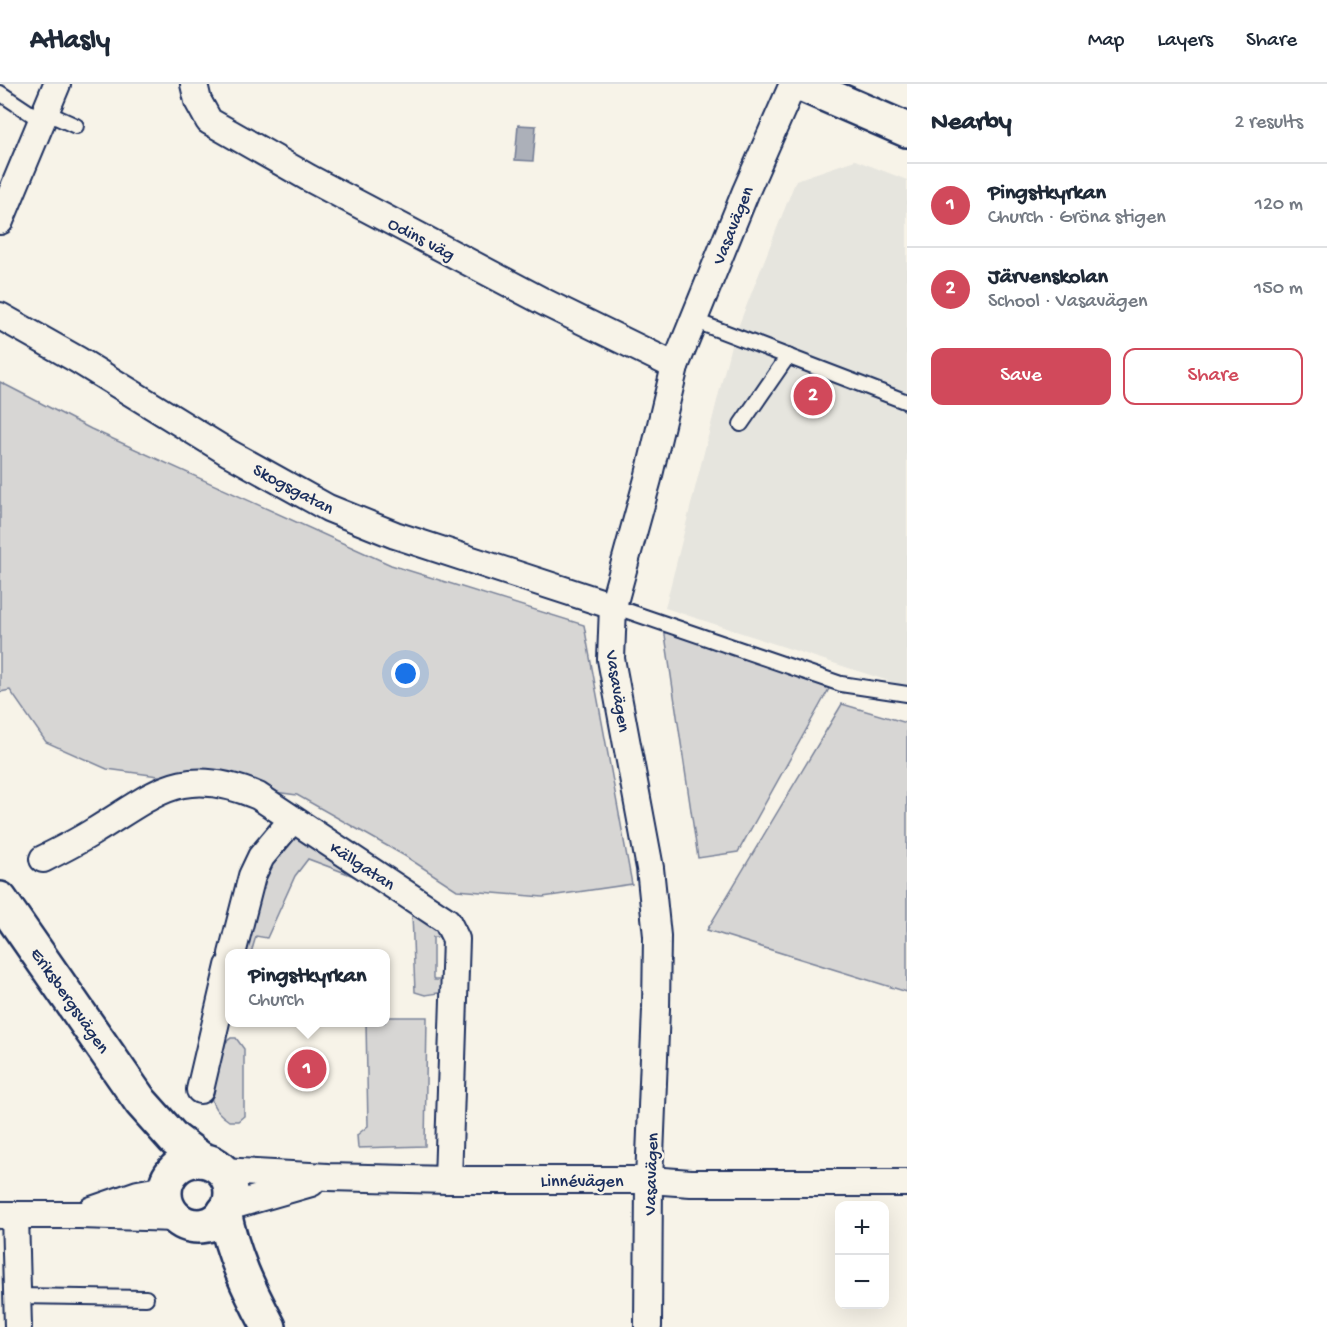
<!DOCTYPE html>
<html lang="en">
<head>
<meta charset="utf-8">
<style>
	:root { --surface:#fff; --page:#f2f2f3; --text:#1f2937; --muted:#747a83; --line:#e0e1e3; --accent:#d1495b }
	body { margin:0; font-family:"Gochi Hand",sans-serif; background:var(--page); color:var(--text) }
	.controls { position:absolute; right:18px; bottom:18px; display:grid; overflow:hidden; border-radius:12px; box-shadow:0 6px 24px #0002 }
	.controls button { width:54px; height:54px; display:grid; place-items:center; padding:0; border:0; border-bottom:2px solid var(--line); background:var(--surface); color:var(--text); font:30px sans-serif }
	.you { position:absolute; left:406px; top:590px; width:21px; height:21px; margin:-15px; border:4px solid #fff; border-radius:50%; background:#1a73e8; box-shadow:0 0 0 9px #1a73e833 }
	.badge { display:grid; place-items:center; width:39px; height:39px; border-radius:50%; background:var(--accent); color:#fff; font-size:20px; font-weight:700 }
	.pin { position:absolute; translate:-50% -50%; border:3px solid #fff; box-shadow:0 2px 6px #0006 }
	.popup { position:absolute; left:225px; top:865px; width:165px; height:78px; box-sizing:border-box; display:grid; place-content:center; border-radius:12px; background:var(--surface); filter:drop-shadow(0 2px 4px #0005); font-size:20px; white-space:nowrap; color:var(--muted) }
	.popup b { font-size:22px; color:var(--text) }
	.popup::after { content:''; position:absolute; left:50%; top:100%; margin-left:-12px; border:12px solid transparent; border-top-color:var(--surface) }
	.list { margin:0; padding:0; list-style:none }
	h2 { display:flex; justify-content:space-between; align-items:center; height:78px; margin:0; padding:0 24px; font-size:26px }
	h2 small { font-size:20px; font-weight:400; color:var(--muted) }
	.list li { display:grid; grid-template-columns:39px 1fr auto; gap:18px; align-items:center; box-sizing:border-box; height:84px; padding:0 24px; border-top:2px solid var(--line) }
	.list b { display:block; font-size:22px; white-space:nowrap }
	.list p { margin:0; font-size:20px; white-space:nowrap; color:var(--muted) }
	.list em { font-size:20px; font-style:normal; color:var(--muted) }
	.actions { display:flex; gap:12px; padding:18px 24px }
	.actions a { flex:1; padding:14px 0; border:2px solid var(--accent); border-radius:12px; text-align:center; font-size:21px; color:var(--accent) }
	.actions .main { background:var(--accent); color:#fff }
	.map { position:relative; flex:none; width:907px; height:1243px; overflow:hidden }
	header { display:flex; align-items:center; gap:36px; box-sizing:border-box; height:84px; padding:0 30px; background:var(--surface); border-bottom:2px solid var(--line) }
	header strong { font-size:28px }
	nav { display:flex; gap:33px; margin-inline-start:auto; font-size:21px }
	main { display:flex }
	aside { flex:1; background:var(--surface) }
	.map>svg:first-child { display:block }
	.built { fill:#e6e5de }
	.green { fill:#d7d6d4; stroke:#798299; stroke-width:1.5 }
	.water { fill:#acb0b9; stroke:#727c95; stroke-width:1.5 }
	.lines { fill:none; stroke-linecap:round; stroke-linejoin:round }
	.lane-casing { stroke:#1b2f5e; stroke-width:18 }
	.street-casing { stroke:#1b2f5e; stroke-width:30 }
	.secondary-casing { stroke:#1b2f5e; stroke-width:38 }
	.lane { stroke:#f7f3e8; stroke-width:14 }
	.street { stroke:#f7f3e8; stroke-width:26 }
	.secondary { stroke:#f7f3e8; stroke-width:33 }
	.labels { text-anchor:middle; stroke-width:5; stroke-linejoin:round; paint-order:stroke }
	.street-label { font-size:18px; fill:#1b2f5e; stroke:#f7f3e8 }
</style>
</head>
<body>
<header>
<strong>Atlasly</strong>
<nav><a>Map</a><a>Layers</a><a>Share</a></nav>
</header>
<main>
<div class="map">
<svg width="907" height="1243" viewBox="0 0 907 1243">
	<rect width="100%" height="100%" fill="#f7f3e8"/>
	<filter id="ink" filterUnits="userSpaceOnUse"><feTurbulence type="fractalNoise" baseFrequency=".0167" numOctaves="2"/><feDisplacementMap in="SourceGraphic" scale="12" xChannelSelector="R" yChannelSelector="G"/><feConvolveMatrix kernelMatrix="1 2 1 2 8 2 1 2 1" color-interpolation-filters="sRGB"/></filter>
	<g filter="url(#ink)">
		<polygon class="built" points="855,76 907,96 907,603 665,524 731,261 796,96"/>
		<g class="green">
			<polygon points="0,298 91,345 391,481 584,541 632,800 543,813 457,806 405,772 297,711 107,685 46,658 10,606 0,608"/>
			<polygon points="664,544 830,603 738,768 698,774"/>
			<polygon points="842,620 907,639 907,908 707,846"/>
			<polygon points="303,752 417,819 444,853 433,853 433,894 434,896 446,896 445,908 425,911 415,908 412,829 359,794 308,775 295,792 267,854 256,852 251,869 240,870 256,799 286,754"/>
			<polygon points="385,933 427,933 425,1062 358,1064 357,1051 368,1042 366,939 385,938"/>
			<path d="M231 954H236L244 965V1032L238 1037H229C223 1033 216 1027 213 1020 205 1001 214 965 231 954Z"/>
		</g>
		<polygon class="water" points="518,41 536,42 533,77 515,76"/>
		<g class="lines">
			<defs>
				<g id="lane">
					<polyline points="0,9 42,37"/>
					<polyline points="45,28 76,42"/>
					<polyline points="693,236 907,318"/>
					<polyline points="741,340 788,272"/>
					<polyline points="613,522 841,600 907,610"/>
					<polyline points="17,1212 146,1214"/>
				</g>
				<g id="street">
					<polyline points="194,0 198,17 209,37 309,94 548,220 675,282"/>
					<polyline points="0,137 57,0"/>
					<polyline points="0,232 78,276 229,369 328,424 395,451 613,522"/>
					<path d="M43 775C61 766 79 757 96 746 157 709 183 680 258 712L447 837 456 855 448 1096"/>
					<polyline points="232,870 252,792 261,773 292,736"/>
					<polyline points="200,1006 229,882"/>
					<polyline points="222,1087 328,1093 448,1096 649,1096 691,1099 907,1099"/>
					<polyline points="228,1123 311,1099"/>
					<polyline points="92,1126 138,1110 166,1105"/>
					<polyline points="0,1131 80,1131 176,1134"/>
					<polyline points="15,1131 18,1243"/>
					<polyline points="648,1243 649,1096 656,925 657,852 650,784 611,575 613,522 648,395 675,282 746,107 793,0"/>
				</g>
				<g id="secondary">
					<polyline points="801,0 907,46"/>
					<polyline points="0,815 141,1018 174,1055 202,1076"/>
					<circle cx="198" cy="1109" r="33"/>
					<path d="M224 1128C233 1172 248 1204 269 1243"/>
				</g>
			</defs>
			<use href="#lane" class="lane-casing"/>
			<use href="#street" class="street-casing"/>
			<use href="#secondary" class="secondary-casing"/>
			<use href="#lane" class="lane"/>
			<use href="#street" class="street"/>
			<use href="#secondary" class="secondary"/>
		</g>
	</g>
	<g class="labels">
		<g class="street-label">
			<text transform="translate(732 141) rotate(-68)" y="6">Vasavägen</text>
			<text transform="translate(422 154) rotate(28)" y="6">Odins väg</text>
			<text transform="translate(294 404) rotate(28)" y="6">Skogsgatan</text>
			<text transform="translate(619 607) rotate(81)" y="6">Vasavägen</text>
			<text transform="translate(363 781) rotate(33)" y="6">Källgatan</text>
			<text transform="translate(71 916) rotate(55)" y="6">Eriksbergsvägen</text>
			<text transform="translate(650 1090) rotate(-88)" y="6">Vasavägen</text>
			<text x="582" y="1102">Linnévägen</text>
		</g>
	</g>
</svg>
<div class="controls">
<button>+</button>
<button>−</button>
</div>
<div class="you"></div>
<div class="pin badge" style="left:307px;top:985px">1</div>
<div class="popup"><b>Pingstkyrkan</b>Church</div>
<div class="pin badge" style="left:813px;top:312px">2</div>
</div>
<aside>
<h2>Nearby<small>2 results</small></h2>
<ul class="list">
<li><span class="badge">1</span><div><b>Pingstkyrkan</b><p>Church · Gröna stigen</p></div><em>120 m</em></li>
<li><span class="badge">2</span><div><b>Järvenskolan</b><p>School · Vasavägen</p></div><em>150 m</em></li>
</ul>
<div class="actions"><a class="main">Save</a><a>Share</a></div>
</aside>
</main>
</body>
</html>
